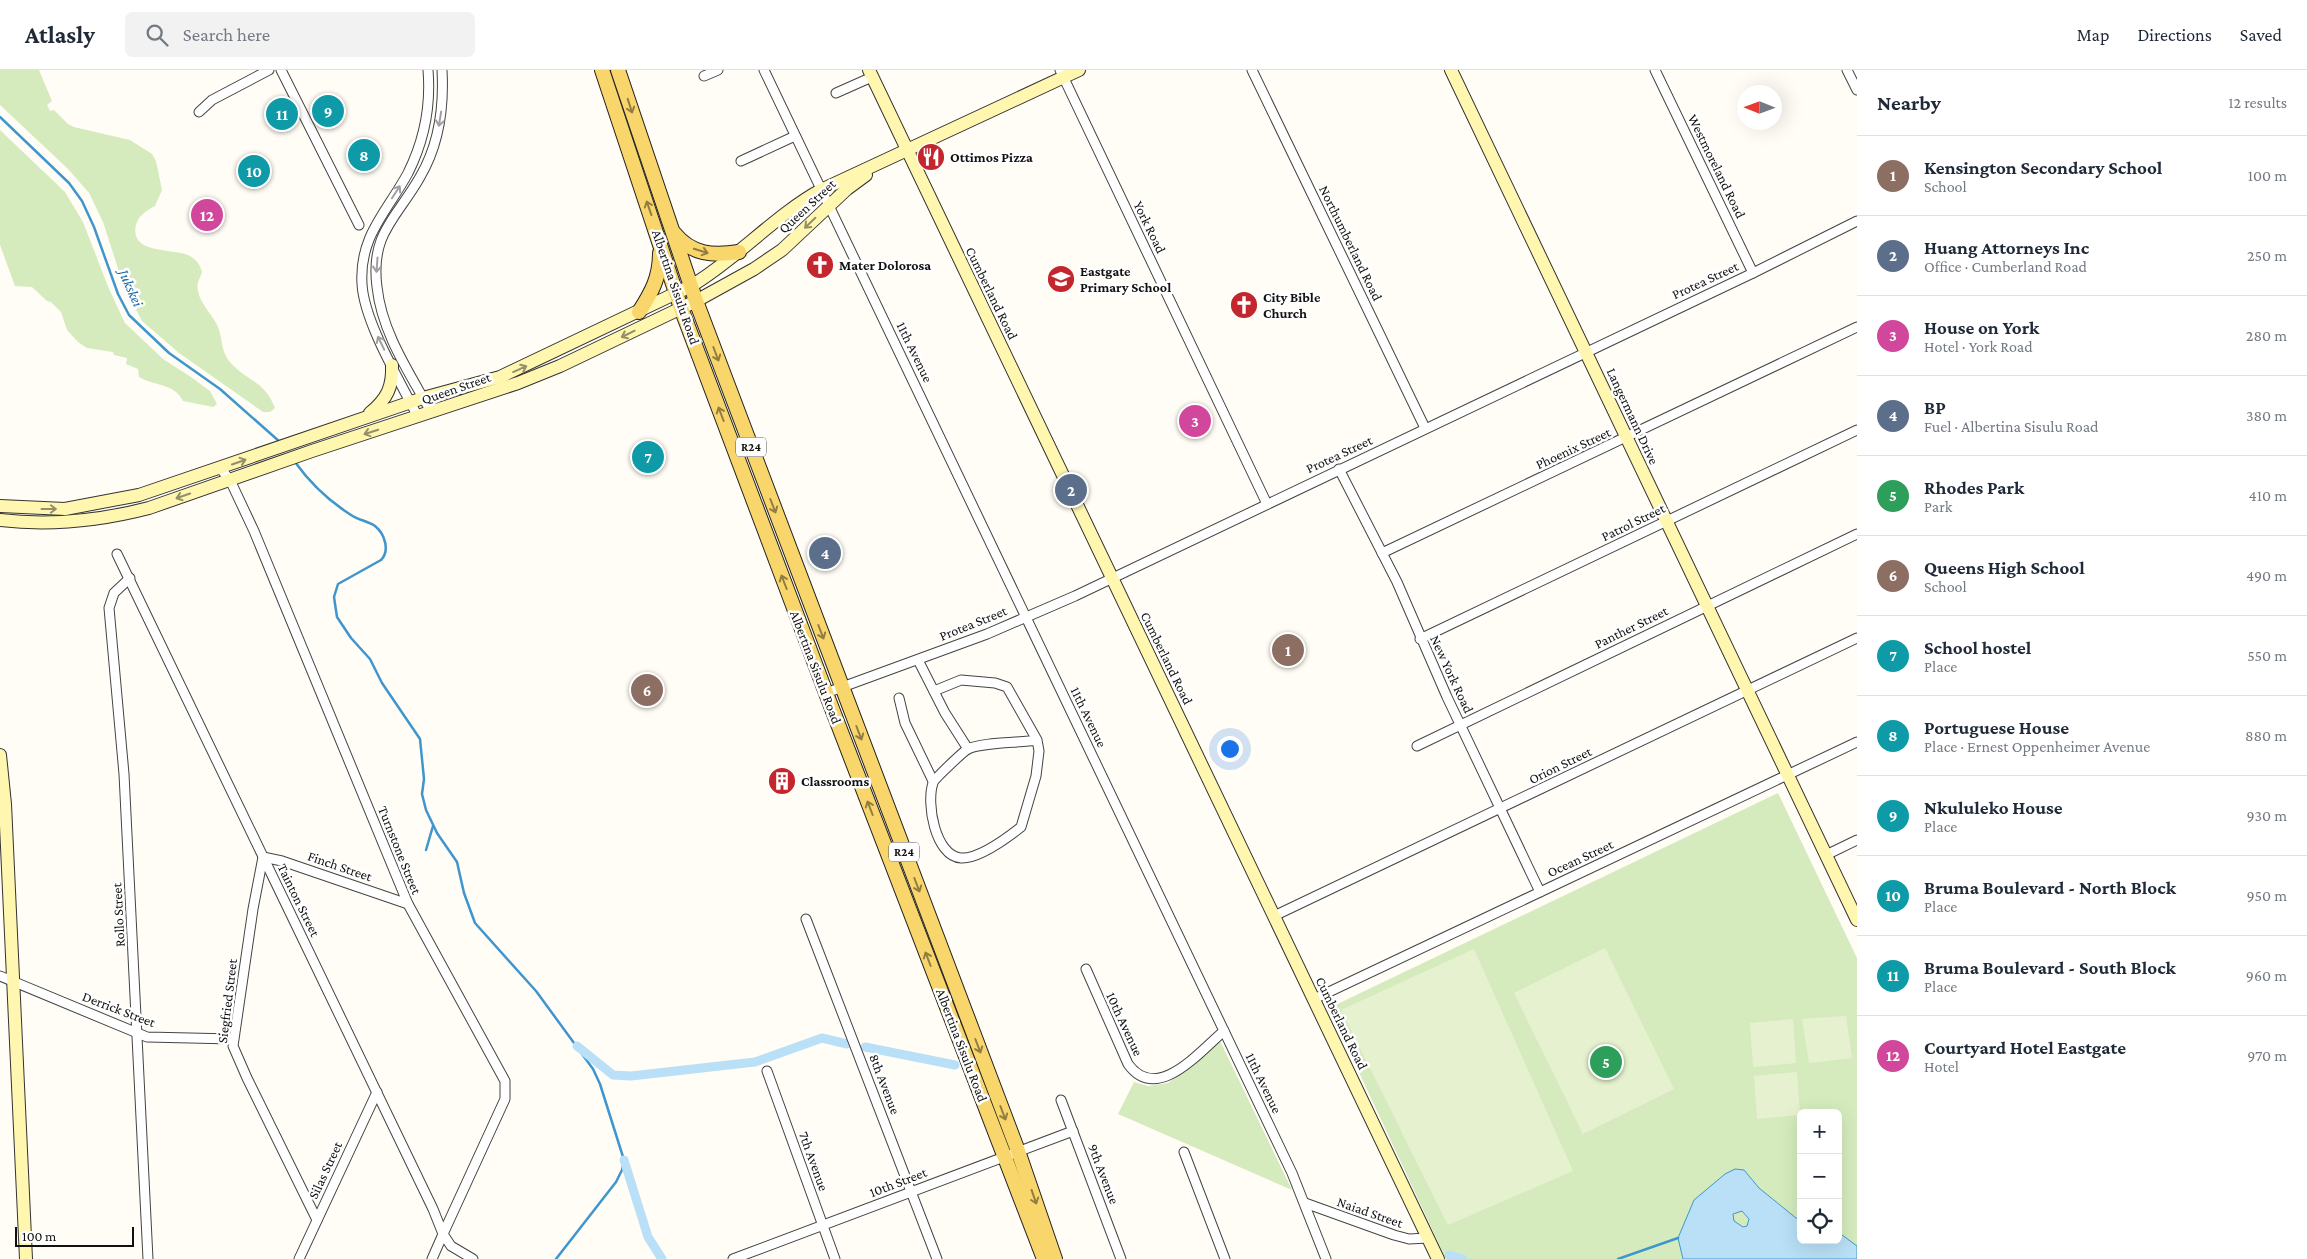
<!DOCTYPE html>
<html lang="en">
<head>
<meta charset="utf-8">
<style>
	:root { --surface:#fff; --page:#f2f2f3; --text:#1f2937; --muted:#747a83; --line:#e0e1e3; --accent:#db2777 }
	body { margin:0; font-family:"Crimson Pro",serif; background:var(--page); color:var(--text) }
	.controls { position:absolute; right:15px; bottom:15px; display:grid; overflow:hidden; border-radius:8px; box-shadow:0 5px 20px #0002 }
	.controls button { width:45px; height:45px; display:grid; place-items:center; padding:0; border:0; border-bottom:1px solid var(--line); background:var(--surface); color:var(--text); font:25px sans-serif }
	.compass { position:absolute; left:1737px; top:15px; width:45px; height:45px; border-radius:50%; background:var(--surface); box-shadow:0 5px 20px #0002; rotate:271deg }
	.scale { position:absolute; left:15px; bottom:12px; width:119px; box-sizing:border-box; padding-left:5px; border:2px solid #111; border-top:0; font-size:14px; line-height:18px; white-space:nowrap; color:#111; -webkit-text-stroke:4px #fff; paint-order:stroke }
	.you { position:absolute; left:1229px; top:678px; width:18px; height:18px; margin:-12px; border:4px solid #fff; border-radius:50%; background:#1a73e8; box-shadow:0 0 0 8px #1a73e833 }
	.badge { display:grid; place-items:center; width:32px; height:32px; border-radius:50%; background:var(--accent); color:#fff; font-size:16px; font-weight:700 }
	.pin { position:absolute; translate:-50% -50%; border:2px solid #fff; box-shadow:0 1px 5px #0006 }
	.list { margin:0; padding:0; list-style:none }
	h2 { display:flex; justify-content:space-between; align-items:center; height:65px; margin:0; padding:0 20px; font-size:21px }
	h2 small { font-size:16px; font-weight:400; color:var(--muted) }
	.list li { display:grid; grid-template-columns:32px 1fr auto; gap:15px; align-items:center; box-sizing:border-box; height:80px; padding:0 20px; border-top:1px solid var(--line) }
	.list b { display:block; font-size:19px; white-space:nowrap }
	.list p { margin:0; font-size:16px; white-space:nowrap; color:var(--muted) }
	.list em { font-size:16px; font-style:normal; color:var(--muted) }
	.icon { flex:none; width:28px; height:28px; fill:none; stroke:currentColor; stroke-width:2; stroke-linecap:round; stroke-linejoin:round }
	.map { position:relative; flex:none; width:1857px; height:1189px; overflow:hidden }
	header { display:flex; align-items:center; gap:30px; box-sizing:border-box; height:70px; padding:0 25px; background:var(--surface); border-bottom:1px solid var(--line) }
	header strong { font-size:24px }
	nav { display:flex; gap:28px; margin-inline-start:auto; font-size:18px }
	.search { width:350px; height:45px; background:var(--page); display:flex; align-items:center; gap:12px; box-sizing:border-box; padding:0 18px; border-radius:8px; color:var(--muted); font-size:19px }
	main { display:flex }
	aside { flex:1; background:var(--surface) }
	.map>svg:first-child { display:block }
	.green { fill:#d5ebbd; fill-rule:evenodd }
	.pitch { fill:#e6f2cf }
	.water { fill:#b9e0f7; stroke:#3f96cf; fill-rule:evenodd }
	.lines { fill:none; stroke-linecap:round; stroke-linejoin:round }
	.stream { stroke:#3f96cf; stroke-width:2.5 }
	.canal { stroke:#b9e0f7; stroke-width:9 }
	.street-casing { stroke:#444; stroke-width:11 }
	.secondary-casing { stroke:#333; stroke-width:14 }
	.primary-casing { stroke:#222; stroke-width:16 }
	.street { stroke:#fff; stroke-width:9 }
	.secondary { stroke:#fff6b0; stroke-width:12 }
	.primary { stroke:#f9d66b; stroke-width:14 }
	.oneway { stroke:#917d42 }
	.oneway2 { stroke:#a0a0a0 }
	.oneway3 { stroke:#948f68 }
	.labels { text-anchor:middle; stroke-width:5; stroke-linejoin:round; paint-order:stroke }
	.shield { fill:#fff; stroke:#585858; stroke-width:1 }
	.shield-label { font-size:12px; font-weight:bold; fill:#111 }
	.poi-label { font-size:14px; font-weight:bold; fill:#111; stroke:#fff; text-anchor:start }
	.street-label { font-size:14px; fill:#111; stroke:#fff }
	.water-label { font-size:15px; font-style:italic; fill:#1768a6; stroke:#fff }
</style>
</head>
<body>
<header>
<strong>Atlasly</strong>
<div class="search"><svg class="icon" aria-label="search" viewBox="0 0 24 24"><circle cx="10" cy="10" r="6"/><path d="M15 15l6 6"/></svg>Search here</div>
<nav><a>Map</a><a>Directions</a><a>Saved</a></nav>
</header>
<main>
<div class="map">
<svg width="1857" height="1189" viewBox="0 0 1857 1189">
	<rect width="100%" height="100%" fill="#fffdf5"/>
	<g class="green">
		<path d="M0 0H39L52 31 47 35 50 41 54 40 68 54 74 57 130 70 152 84 156 91 162 120 155 136C147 140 138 146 136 155 129 184 172 178 188 185 196 189 200 194 202 202 200 209 196 213 198 221 200 233 211 243 217 255 223 267 220 279 229 291 246 311 264 310 275 338L270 342H263L179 283 142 251 124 217 103 152 89 123 68 99 0 35Z"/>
		<path d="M0 60 65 122 83 152 109 219 125 253 163 289 191 307 210 321 217 334 213 337 183 331C174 313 154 316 139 307L138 299 126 294 127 288 114 285 113 282 87 278 78 272 67 260 61 242 51 232 47 231 32 217 15 216 0 175Z"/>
		<path d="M1778 723 1857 888V1189H1446L1329 938ZM1801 1043H1838V1170H1801Z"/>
		<polygon points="1220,971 1292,1120 1118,1044 1134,1012 1148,1016 1168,1013"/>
	</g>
	<g class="pitch">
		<polygon points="1605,878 1674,1019 1583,1064 1514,923"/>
		<polygon points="1474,879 1573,1101 1448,1155 1341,940"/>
		<polygon points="1846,946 1852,988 1809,993 1802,949"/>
		<polygon points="1793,949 1796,993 1753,997 1750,953"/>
		<polygon points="1797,1002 1800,1045 1757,1049 1754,1006"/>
	</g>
	<path class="water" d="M1735 1099 1744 1100 1759 1118 1796 1148 1801 1149V1170H1838V1162L1857 1176V1189H1683L1678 1168 1694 1130 1725 1104ZM1742 1141 1749 1149 1747 1156 1743 1157 1734 1151 1733 1144Z"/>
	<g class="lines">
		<g class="stream">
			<polyline points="0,47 69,113 82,131 94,157 118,224 129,245 169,283 220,319 280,372"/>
			<path d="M295 392C310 413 329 431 351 445 358 450 368 451 375 456 385 464 390 481 381 490L338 514 334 527 337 547 351 568 370 589 382 613 420 669 424 709 422 724 426 740 437 763 457 792 464 823 475 853 536 921 593 999 600 1014 624 1090 622 1100 616 1112 556 1189"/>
			<polyline points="426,780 433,756"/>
			<polyline points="1618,1189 1678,1168"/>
		</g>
		<g class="canal">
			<polyline points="577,976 613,1005 631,1006 755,992 822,968 847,974"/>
			<polyline points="865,977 955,995"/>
			<polyline points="624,1090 648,1167 662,1189"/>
			<polyline points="1449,1185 1463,1189"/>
		</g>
		<defs>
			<g id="street">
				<polyline points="281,0 359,155"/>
				<polyline points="764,0 1292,1103 1326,1189"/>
				<polyline points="1060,0 1267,434"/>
				<polyline points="1252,0 1425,358"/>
				<polyline points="1655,0 1753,203"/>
				<polyline points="1847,0 1857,20"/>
				<polyline points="704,6 718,0"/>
				<polyline points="836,23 872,7"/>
				<polyline points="199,42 212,30 269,0"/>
				<polyline points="741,91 795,66"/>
				<path d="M431 342C409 302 382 263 377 217 370 163 397 148 420 107 439 75 444 36 442 0"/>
				<path d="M418 347C400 311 364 252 362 214 359 166 387 142 408 103 424 71 431 36 428 0"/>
				<polyline points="220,398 230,410 254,461 408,834 505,1011 505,1029 443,1164 451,1176 473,1189"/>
				<polyline points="1339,399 1397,512 1447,627 1540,822"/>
				<polyline points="1382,483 1857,257"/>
				<polyline points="117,484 433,1139 443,1164 432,1189"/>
				<polyline points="130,508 114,523 109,538 124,704 148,1189"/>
				<polyline points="1420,569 1857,360"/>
				<polyline points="918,590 945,643 968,679"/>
				<path d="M934 621 961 610 995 613 1007 617 1037 670 1039 681 1036 706 1021 757C1007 768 979 789 961 788 935 786 926 733 933 713 934 709 964 681 968 679 982 672 1020 673 1037 670"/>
				<polyline points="826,623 987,564 1075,526 1753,203 1857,151"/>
				<polyline points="899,628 905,653 933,711"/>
				<polyline points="1417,676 1857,464"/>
				<polyline points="1826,785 1857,770"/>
				<polyline points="1274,846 1857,568"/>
				<polyline points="806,849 937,1189"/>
				<path d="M1086 899 1128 994C1157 1034 1199 982 1224 961"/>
				<polyline points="0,906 147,967 233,969"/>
				<polyline points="1314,929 1857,672"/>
				<polyline points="767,1001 835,1189"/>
				<polyline points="1061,1030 1121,1189"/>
				<polyline points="1184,1082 1225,1189"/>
				<polyline points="1305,1133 1394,1165 1409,1169 1428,1168"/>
				<polyline points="317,1150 247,1008 233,976 253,839 263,787 282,791 408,834"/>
				<polyline points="299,1189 377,1022"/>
				<polyline points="733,1189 1073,1061"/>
			</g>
			<g id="secondary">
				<polyline points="869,0 1438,1189"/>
				<polyline points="1451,0 1857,850"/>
				<path d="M370 343C387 329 393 317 392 295"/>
				<path d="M0 436 65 439 139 425 423 328 500 307 691 216C738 188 774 146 821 120L1079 0"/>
				<path d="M0 450C51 456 99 451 149 438L312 381 518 313 560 296 696 231 754 199 782 180 847 119 866 105"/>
				<polyline points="0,685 5,734 26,1189"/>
			</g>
			<g id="primary">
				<polyline points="602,0 681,238 826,623 1044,1189"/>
				<polyline points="618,0 696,231 1018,1081 1055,1189"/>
				<path d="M674 163C692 185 713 186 739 182"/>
				<path d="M639 242C652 222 660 207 660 183"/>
			</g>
		</defs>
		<use href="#street" class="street-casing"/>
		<use href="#secondary" class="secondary-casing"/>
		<use href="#primary" class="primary-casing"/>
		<use href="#street" class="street"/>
		<use href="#secondary" class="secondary"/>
		<use href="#primary" class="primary"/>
	</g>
	<defs><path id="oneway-shaft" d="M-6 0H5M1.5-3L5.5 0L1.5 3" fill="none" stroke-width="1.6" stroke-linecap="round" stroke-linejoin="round" transform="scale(1.25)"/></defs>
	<g class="oneway">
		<use href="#oneway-shaft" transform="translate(630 36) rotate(72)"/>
		<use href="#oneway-shaft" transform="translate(649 138) rotate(-109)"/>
		<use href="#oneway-shaft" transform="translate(701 181) rotate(17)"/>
		<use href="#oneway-shaft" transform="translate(716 284) rotate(69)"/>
		<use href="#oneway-shaft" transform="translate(721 344) rotate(-111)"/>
		<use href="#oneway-shaft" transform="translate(773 436) rotate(69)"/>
		<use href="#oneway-shaft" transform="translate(784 512) rotate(-111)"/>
		<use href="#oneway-shaft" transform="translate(821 562) rotate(69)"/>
		<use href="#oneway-shaft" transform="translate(859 663) rotate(69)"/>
		<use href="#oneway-shaft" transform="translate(870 738) rotate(-111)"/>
		<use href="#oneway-shaft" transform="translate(917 815) rotate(69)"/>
		<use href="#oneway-shaft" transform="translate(928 889) rotate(-111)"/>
		<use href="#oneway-shaft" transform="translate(978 976) rotate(69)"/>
		<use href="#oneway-shaft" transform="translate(1003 1043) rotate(69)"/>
		<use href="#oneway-shaft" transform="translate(1034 1127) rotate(71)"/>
	</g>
	<g class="oneway2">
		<use href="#oneway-shaft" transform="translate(440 49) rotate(99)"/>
		<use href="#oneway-shaft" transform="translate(396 122) rotate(-57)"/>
		<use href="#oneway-shaft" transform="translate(377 195) rotate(94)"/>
		<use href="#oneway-shaft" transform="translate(381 273) rotate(-116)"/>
	</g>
	<g class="oneway3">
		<use href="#oneway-shaft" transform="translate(810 153) rotate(136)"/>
		<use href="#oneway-shaft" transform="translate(628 264) rotate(154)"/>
		<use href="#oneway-shaft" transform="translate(520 299) rotate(-24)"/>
		<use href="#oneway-shaft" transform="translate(371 362) rotate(162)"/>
		<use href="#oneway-shaft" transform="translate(239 392) rotate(-19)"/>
		<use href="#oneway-shaft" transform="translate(183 426) rotate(161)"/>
		<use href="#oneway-shaft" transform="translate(49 439)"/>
	</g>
	<defs>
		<symbol id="restaurant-disc" viewBox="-11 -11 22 22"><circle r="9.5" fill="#c4262e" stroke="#fff"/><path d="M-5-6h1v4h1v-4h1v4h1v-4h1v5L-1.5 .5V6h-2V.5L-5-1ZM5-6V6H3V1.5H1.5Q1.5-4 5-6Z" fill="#fff"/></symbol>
		<symbol id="church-disc" viewBox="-11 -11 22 22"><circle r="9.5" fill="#c4262e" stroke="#fff"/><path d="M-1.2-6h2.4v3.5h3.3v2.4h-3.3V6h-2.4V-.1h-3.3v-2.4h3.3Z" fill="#fff"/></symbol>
		<symbol id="school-disc" viewBox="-11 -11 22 22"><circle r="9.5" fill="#c4262e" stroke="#fff"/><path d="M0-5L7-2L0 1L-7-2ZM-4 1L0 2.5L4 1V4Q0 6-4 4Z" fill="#fff"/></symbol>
		<symbol id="building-disc" viewBox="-11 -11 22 22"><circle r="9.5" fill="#c4262e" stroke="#fff"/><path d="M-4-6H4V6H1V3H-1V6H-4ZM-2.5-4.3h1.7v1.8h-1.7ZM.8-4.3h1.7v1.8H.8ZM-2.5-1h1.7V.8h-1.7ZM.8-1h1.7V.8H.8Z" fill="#fff"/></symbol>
	</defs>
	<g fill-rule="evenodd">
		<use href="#restaurant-disc" x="915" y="71" width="32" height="32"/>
		<use href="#church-disc" x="804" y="179" width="32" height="32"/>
		<use href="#school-disc" x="1045" y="193" width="32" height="32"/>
		<use href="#church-disc" x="1228" y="219" width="32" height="32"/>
		<use href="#building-disc" x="766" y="695" width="32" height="32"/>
	</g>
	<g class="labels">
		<g class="shield">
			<rect x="736" y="367.5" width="30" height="19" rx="4"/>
			<rect x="889" y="772.5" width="30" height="19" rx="4"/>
		</g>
		<g class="shield-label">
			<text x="751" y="381">R24</text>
			<text x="904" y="786">R24</text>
		</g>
		<g class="poi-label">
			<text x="950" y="92">Ottimos Pizza</text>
			<text x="839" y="200">Mater Dolorosa</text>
			<text x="1080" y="206">Eastgate<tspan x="1080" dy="16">Primary School</tspan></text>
			<text x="1263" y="232">City Bible<tspan x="1263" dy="16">Church</tspan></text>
			<text x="801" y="716">Classrooms</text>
		</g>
		<g class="street-label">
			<text transform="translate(1717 96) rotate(64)" y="5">Westmoreland Road</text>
			<text transform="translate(807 136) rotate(-43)" y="5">Queen Street</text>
			<text transform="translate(1150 157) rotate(64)" y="5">York Road</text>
			<text transform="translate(1351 173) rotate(64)" y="5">Northumberland Road</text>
			<text transform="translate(1705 210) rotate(-25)" y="5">Protea Street</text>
			<text transform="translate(676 217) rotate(71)" y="5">Albertina Sisulu Road</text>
			<text transform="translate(992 223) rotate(64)" y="5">Cumberland Road</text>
			<text transform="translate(915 282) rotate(64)" y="5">11th Avenue</text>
			<text transform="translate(456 318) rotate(-19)" y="5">Queen Street</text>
			<text transform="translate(1633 346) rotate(65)" y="5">Langermann Drive</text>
			<text transform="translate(1573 378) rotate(-25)" y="5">Phoenix Street</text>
			<text transform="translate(1339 384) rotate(-25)" y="5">Protea Street</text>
			<text transform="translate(1633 452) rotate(-26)" y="5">Patrol Street</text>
			<text transform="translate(973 553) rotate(-22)" y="5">Protea Street</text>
			<text transform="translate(1631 557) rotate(-26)" y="5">Panther Street</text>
			<text transform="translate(1167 588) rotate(64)" y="5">Cumberland Road</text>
			<text transform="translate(816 597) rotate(69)" y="5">Albertina Sisulu Road</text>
			<text transform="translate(1452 604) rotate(65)" y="5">New York Road</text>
			<text transform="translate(1089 647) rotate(64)" y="5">11th Avenue</text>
			<text transform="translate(1560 695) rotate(-26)" y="5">Orion Street</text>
			<text transform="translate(400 780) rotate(68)" y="5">Turnstone Street</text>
			<text transform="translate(1580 788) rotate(-25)" y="5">Ocean Street</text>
			<text transform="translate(340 796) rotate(19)" y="5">Finch Street</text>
			<text transform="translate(299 830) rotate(64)" y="5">Tainton Street</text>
			<text transform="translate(118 845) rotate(-93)" y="5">Rollo Street</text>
			<text transform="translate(227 931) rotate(-83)" y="5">Siegfried Street</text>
			<text transform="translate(119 939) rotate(21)" y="5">Derrick Street</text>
			<text transform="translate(1342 953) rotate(64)" y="5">Cumberland Road</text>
			<text transform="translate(1125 954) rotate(65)" y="5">10th Avenue</text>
			<text transform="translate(962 975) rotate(69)" y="5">Albertina Sisulu Road</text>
			<text transform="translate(1264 1013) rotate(64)" y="5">11th Avenue</text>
			<text transform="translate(885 1014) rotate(69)" y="5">8th Avenue</text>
			<text transform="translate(814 1091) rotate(70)" y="5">7th Avenue</text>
			<text transform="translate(325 1100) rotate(-65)" y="5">Silas Street</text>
			<text transform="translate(1104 1104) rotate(69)" y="5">9th Avenue</text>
			<text transform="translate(898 1112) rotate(-21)" y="5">10th Street</text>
			<text transform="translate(1370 1142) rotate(19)" y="5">Naiad Street</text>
		</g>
		<g class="water-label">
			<text transform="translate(131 218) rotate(66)" y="5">Jukskei</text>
		</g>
	</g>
</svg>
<div class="controls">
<button>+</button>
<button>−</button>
<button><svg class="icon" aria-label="locate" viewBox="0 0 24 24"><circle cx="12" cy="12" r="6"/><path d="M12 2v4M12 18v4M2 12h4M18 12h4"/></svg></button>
</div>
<svg class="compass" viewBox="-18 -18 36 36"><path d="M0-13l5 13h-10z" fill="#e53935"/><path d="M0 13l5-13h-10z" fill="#747a83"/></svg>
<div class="scale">100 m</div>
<div class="you"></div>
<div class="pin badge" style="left:1288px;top:580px;background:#8d6e63">1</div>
<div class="pin badge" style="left:1071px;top:420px;background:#5c6f8a">2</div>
<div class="pin badge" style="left:1195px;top:351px;background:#d1479c">3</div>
<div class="pin badge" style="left:825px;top:483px;background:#5c6f8a">4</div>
<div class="pin badge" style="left:1606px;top:992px;background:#2e9e5b">5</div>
<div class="pin badge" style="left:647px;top:620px;background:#8d6e63">6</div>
<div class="pin badge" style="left:648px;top:387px;background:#0f9aa8">7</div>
<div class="pin badge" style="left:364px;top:85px;background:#0f9aa8">8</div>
<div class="pin badge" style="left:328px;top:41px;background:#0f9aa8">9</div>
<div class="pin badge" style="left:254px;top:101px;background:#0f9aa8">10</div>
<div class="pin badge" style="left:282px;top:44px;background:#0f9aa8">11</div>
<div class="pin badge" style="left:207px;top:145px;background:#d1479c">12</div>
</div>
<aside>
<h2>Nearby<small>12 results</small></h2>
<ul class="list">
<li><span class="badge" style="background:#8d6e63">1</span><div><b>Kensington Secondary School</b><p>School</p></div><em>100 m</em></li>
<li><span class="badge" style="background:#5c6f8a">2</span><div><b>Huang Attorneys Inc</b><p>Office · Cumberland Road</p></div><em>250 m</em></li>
<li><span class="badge" style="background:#d1479c">3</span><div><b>House on York</b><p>Hotel · York Road</p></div><em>280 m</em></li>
<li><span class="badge" style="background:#5c6f8a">4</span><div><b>BP</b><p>Fuel · Albertina Sisulu Road</p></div><em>380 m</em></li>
<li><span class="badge" style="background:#2e9e5b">5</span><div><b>Rhodes Park</b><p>Park</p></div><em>410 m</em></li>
<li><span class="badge" style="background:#8d6e63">6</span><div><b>Queens High School</b><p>School</p></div><em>490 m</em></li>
<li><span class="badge" style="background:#0f9aa8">7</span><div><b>School hostel</b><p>Place</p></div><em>550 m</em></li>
<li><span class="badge" style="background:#0f9aa8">8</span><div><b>Portuguese House</b><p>Place · Ernest Oppenheimer Avenue</p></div><em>880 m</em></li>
<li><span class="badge" style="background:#0f9aa8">9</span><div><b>Nkululeko House</b><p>Place</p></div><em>930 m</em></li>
<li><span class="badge" style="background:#0f9aa8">10</span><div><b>Bruma Boulevard - North Block</b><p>Place</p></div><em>950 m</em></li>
<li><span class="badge" style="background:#0f9aa8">11</span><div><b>Bruma Boulevard - South Block</b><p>Place</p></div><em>960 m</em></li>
<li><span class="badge" style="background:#d1479c">12</span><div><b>Courtyard Hotel Eastgate</b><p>Hotel</p></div><em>970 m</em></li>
</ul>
</aside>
</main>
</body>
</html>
